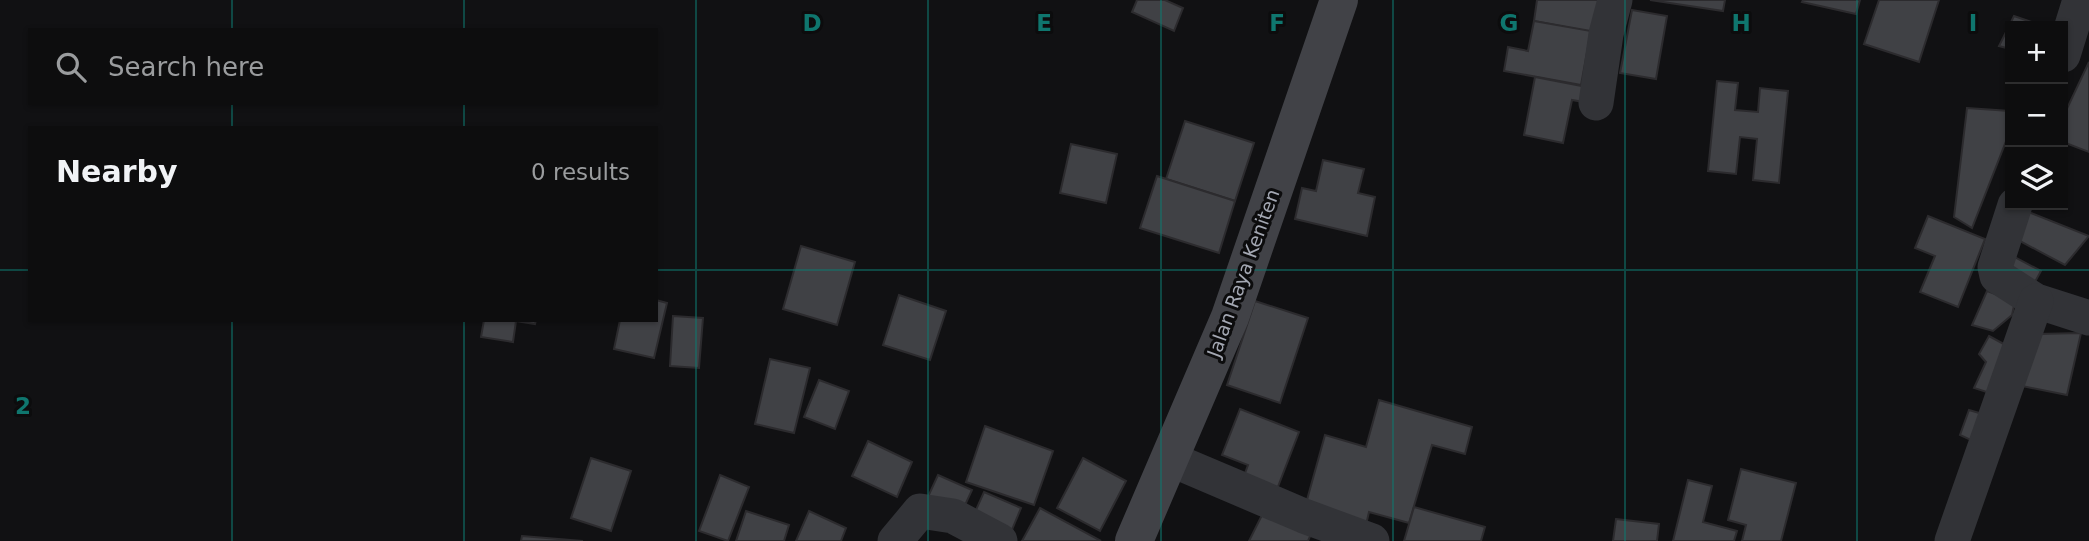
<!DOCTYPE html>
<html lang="en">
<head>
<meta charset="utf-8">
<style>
	:root { --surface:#0d0d0e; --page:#161617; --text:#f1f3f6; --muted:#9a9c9e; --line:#2d2d2e }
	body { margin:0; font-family:"DejaVu Sans",sans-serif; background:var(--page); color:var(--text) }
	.controls { position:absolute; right:21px; top:21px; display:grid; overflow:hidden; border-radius:0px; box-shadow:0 2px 5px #0004 }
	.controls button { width:63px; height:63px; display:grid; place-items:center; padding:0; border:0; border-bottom:2px solid var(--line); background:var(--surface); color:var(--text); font:35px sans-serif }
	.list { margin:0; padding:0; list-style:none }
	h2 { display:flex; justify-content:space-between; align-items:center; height:91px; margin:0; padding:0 28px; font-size:30px }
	h2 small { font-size:23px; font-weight:400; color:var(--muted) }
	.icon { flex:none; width:38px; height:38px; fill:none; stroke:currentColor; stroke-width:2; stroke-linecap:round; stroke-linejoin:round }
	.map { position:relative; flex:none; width:2089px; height:541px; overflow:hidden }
	.search { position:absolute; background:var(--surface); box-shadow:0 2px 5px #0004; left:28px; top:28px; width:630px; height:77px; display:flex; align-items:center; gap:18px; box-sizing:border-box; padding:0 24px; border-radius:0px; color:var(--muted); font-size:26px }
	.panel { position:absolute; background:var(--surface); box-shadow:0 2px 5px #0004; left:28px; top:126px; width:630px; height:196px; border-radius:0px }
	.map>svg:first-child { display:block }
	.building { fill:#404145; stroke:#2c2b2e; stroke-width:2 }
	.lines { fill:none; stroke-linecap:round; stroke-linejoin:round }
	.street { stroke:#323337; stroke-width:35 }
	.secondary { stroke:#414247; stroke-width:38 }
	.grid { fill:none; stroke:#0f766e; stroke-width:2; stroke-opacity:0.55 }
	.labels { text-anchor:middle; stroke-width:6; stroke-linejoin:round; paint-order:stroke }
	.street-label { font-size:19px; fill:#a3a7b2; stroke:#0c0c0d }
	.grid-label { font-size:23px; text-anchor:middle; font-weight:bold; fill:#0f766e; stroke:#0c0c0d; stroke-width:6; stroke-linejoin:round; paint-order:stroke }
</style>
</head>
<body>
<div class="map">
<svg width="2089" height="541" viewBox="0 0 2089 541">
	<rect width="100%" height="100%" fill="#111113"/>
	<g class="building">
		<polygon points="1137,0 1165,0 1183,8 1174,31 1132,12"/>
		<polygon points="1537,0 1608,0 1602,34 1534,21"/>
		<polygon points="1650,0 1725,0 1723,11"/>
		<polygon points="1803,0 1860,0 1856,14 1802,2"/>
		<polygon points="1879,0 1939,0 1919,62 1864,44"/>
		<polygon points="1632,10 1667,16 1656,79 1620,73"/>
		<polygon points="2014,16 2043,26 2010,26 2010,49 1999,46"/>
		<polygon points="1534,21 1591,31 1581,85 1504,71 1508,47 1528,51"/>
		<polygon points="2089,62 2089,152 2063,142 2063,117"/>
		<polygon points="1535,77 1592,88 1589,103 1572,100 1563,143 1524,135"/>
		<polygon points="1717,81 1738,83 1735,110 1758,112 1760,88 1788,91 1779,183 1753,180 1757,139 1740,137 1736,174 1708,171"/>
		<polygon points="1967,108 2010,111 2010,131 1972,228 1954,217"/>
		<polygon points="1185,121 1254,143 1235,201 1166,179"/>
		<polygon points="1071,144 1117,154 1106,203 1060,193"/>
		<polygon points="1323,160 1364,169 1358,193 1375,197 1367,236 1295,219 1302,188 1316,191"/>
		<polygon points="1157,176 1235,201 1219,253 1140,228"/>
		<polygon points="2026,211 2089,236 2065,265 2018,240"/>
		<polygon points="1928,216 1985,239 1958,307 1920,292 1935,256 1915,248"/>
		<polygon points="801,246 855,262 837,325 783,309"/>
		<polygon points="2007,253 2041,271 2030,291 1996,273"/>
		<polygon points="1987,291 2015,301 2012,315 1993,331 1972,325"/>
		<polygon points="899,295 946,311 930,360 883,345"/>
		<polygon points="656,300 667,303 654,358 614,349 620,320 656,320"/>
		<polygon points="1255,301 1308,318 1280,403 1227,385"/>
		<polygon points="673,316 703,318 699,368 670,366"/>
		<polygon points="484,320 536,320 535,324 516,321 513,342 481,337"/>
		<polygon points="2081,333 2067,395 2022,386 2037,334"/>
		<polygon points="1989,336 2013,349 1996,395 1974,388 1986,362 1979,354"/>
		<polygon points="770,359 810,368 794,433 755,424"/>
		<polygon points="819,380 849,391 835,429 804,417"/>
		<polygon points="1379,400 1472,427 1465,454 1432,445 1409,523 1369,512 1366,525 1305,507 1325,435 1366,447"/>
		<polygon points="1240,409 1299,432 1274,497 1241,484 1248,465 1222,455"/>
		<polygon points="1969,410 1986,415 1975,442 1960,435"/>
		<polygon points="985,426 1053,451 1034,505 966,482"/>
		<polygon points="868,441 912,462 897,497 852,476"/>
		<polygon points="591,458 631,471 611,531 571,518"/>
		<polygon points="1083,458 1126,481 1100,531 1057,508"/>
		<polygon points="1741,469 1796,483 1781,541 1742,541 1746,525 1728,520"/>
		<polygon points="720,475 749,487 728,541 699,531"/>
		<polygon points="938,475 972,490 960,516 926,501"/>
		<polygon points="1688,480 1712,486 1703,522 1737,531 1734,541 1673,541"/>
		<polygon points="984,492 1021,508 1009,537 971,521"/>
		<polygon points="1414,507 1485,527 1481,541 1404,541"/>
		<polygon points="1040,508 1101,541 1022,541"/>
		<polygon points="1265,509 1312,532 1308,541 1249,541"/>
		<polygon points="746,511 789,525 784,541 736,541"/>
		<polygon points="809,511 846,528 841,541 796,541"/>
		<polygon points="1616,519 1659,524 1657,541 1613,541"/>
		<polygon points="522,536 583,541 521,541"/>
	</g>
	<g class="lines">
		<g class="street">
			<polyline points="2063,55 2080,0"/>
			<polyline points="1596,103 1606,34 1615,0"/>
			<polyline points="2015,205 1995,267 1997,276 2036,301 2089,318"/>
			<polyline points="1170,459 1304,516 1372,541"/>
			<polyline points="895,541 920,511 953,516 1000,541"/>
			<polyline points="1952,541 2036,301"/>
		</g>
		<polyline class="secondary" points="1134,541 1230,317 1339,0"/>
	</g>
	<path class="grid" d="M232 0V30M464 0V30M696 0V541M928 0V541M1161 0V541M1393 0V541M1625 0V541M1857 0V541M232 103V128M464 103V128M0 270H30M656 270H2089M232 320V541M464 320V541"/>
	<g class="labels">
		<g class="street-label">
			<text transform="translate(1243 273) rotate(-70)" y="7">Jalan Raya Keniten</text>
		</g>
	</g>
	<g class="grid-label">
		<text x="812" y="31">D</text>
		<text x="1044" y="31">E</text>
		<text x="1277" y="31">F</text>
		<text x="1509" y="31">G</text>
		<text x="1741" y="31">H</text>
		<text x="1973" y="31">I</text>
		<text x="23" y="414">2</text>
	</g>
</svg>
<div class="controls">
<button>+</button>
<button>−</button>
<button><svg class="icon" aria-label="layers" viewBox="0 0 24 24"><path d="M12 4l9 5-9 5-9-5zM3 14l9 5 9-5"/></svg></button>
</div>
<div class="search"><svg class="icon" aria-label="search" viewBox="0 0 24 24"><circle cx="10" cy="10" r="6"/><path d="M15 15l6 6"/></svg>Search here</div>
<section class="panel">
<h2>Nearby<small>0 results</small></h2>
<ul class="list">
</ul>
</section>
</div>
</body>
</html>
